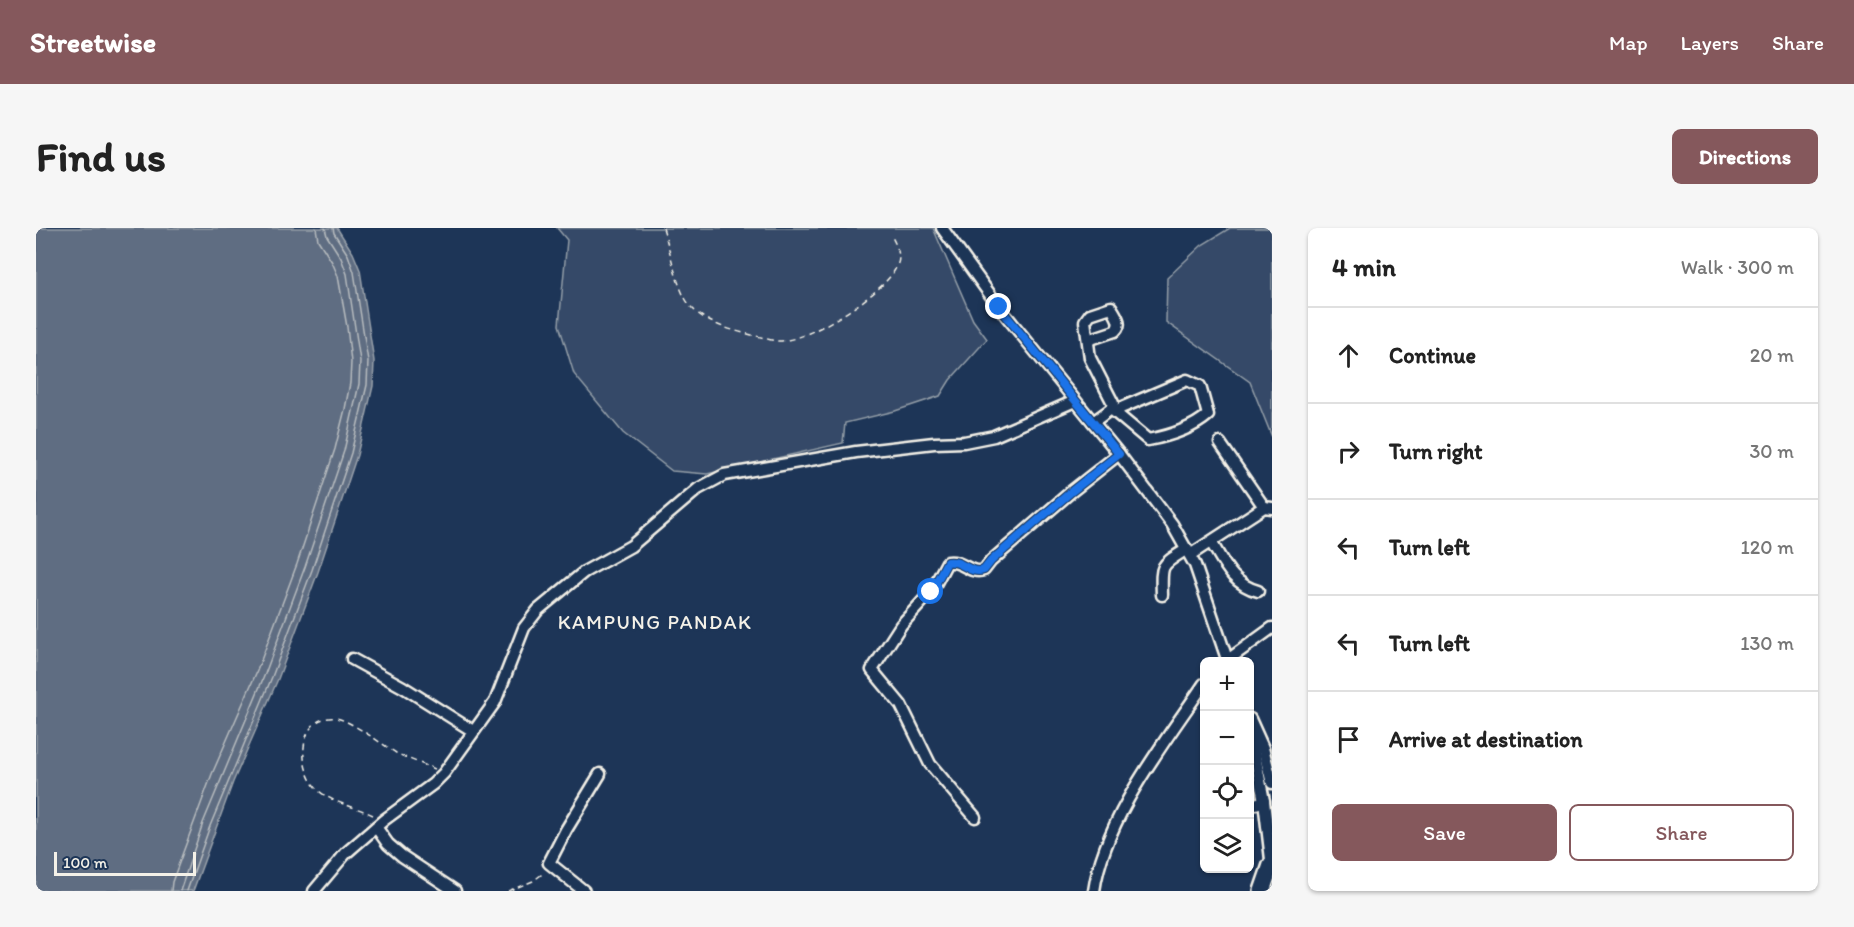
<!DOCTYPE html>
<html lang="en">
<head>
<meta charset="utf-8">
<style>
	:root { --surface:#fff; --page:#f6f6f6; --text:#222; --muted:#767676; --line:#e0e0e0; --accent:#85585c }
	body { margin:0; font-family:Itim,sans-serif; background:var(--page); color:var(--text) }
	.controls { position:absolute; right:18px; bottom:18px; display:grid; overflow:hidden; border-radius:9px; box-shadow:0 2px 4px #0004 }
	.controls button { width:54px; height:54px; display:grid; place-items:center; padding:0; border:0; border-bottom:2px solid var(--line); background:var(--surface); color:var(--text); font:30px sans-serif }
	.scale { position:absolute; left:18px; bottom:15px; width:142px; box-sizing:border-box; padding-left:6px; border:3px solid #f4f1e8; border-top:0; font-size:16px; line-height:21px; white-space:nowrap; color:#f4f1e8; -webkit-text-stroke:4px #1d3557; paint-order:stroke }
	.stop { position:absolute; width:18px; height:18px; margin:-14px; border:4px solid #1a73e8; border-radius:50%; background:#fff }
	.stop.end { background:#1a73e8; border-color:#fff; box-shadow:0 2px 6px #0008 }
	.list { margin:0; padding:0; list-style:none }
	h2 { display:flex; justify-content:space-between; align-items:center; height:78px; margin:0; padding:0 24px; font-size:26px }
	h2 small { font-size:20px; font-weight:400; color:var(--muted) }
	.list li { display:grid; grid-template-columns:39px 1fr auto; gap:18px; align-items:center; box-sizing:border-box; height:96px; padding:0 24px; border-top:2px solid var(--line) }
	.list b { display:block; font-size:22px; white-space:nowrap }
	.list em { font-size:20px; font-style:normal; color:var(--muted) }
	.actions { display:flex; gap:12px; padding:18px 24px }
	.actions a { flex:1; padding:14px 0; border:2px solid var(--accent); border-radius:9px; text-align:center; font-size:21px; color:var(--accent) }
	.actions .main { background:var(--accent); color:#fff }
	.icon { flex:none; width:33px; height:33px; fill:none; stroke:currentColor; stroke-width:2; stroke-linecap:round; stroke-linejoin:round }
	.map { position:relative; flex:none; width:1236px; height:663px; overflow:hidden; border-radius:9px }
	header { display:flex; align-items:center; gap:36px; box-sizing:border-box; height:84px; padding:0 30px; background:var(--accent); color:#fff }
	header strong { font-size:28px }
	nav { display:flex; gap:33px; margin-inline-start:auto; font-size:21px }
	.intro { display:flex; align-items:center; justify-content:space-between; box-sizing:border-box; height:144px; padding:0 36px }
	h1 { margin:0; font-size:42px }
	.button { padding:15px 27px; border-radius:9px; background:var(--accent); color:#fff; font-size:21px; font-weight:700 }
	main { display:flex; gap:36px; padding:0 36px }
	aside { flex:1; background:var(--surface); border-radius:9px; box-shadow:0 2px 4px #0004 }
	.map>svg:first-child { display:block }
	.green { fill:#354a67; stroke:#949ea8; stroke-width:1.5 }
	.water { fill:#5e6d82; stroke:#9aa2ab; stroke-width:1.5 }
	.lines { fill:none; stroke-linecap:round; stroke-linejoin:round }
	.shore { stroke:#b8bcbf; stroke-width:1.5 }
	.minor-casing { stroke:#f4f1e8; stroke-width:15 }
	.highway-casing { stroke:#f4f1e8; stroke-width:20 }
	.path { stroke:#f4f1e8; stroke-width:1.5; stroke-dasharray:6 4.5; stroke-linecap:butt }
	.minor { stroke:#1d3557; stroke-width:10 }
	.highway { stroke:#1d3557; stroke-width:15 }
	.route { stroke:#1a73e8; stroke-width:8 }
	.labels { text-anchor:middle; stroke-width:5; stroke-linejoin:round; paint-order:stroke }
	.neighbourhood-label { font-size:20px; letter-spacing:1.5px; fill:#f4f1e8; stroke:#1d3557 }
</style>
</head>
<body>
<header>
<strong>Streetwise</strong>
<nav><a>Map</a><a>Layers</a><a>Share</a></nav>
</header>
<div class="intro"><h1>Find us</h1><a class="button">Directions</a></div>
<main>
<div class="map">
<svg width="1236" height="663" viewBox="0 0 1236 663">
	<rect width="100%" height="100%" fill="#1d3557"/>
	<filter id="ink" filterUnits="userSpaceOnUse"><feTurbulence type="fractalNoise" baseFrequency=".0167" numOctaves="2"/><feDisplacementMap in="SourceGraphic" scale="12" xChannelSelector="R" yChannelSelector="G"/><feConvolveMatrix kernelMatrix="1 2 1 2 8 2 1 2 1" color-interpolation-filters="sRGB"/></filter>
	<g filter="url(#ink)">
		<g class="green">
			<polygon points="521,0 897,0 937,92 951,111 914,152 904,168 859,183 809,195 807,215 671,246 636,243 587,205 538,146 523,97 531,12"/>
			<polygon points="1194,0 1236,0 1236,209 1214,154 1130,94 1131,50 1166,17"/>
		</g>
		<polygon class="water" points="0,0 301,0 317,25 324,42 338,133 337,158 321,227 282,344 242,451 197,554 157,663 0,663"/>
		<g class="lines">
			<g class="shore">
				<polyline points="135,663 136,654 176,546 221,443 261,336 299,221 309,181 314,155 315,134 311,99 302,48 296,34 282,12 280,0"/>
				<polyline points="144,663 167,595 229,446 269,339 308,223 323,156 324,133 311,46 305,30 291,8 289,0"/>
				<polyline points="151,663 174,598 236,449 276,342 315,225 331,157 332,133 318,44 312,27 298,5 297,0"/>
			</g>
			<defs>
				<g id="minor">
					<polyline points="906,0 963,79 1083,226 1136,296 1159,337 1192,434"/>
					<path d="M1052 112 1079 103C1087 96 1080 87 1075 79L1054 86 1049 93 1054 130 1077 175 1075 181 1057 194"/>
					<path d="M1075 181 1112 212C1133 208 1156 201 1172 187L1164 158 1151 152 1085 180 1081 184"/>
					<polyline points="1184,215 1228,279"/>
					<path d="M1175 314C1188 335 1196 356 1222 363"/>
					<polyline points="1154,327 1228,279 1236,280"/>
					<path d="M1126 367C1125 335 1124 338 1151 321"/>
					<polyline points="316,431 367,459 437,503"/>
					<polyline points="1189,434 1236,400"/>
					<polyline points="1214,491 1227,520 1236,555"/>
					<polyline points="1214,502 1228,573 1236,640"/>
					<polyline points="1214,578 1228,573"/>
					<path d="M939 589 894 536 865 477 836 442 865 397 895 364 911 334C926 331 933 347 948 342L955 333 1036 263 1083 226"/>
					<polyline points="340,599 352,616 366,628 419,663"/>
					<polyline points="278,663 310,625 348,592 397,556 408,545 459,474 488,400 502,382 548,344 595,318 662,261 688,247 820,224 898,215 928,214 958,208 1039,173"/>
					<polyline points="548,663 513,635 530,602 564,546"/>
					<path d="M1058 663C1068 591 1128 515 1168 456"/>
				</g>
				<polyline id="highway" points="1226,663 1235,637"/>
			</defs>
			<use href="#minor" class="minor-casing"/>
			<use href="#highway" class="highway-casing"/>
			<g class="path">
				<path d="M627 0C634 21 639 52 649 70 662 95 695 102 720 108 727 109 735 113 743 113 771 114 854 63 862 35 865 26 860 17 856 9"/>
				<path d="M337 587C321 579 296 575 283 563 260 542 261 486 300 490 314 492 347 517 360 525 372 531 386 536 399 541"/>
				<polyline points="472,663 497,653 509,644"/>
			</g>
			<use href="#minor" class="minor"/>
			<use href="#highway" class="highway"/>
		</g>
	</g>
	<g class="lines" filter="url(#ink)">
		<path class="route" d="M895 364 911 334C926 331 933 347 948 342L955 333 1036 263 1083 226 963 79"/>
	</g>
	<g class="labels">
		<g class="neighbourhood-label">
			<text x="619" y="401">KAMPUNG PANDAK</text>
		</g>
	</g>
</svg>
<div class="controls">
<button>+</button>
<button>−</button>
<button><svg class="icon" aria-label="locate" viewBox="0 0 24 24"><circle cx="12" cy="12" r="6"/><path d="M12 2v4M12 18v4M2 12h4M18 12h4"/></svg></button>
<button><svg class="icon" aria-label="layers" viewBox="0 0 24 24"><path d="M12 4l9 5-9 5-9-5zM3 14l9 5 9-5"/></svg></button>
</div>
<div class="scale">100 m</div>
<div class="stop" style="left:895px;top:364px"></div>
<div class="stop end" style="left:963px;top:79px"></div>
</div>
<aside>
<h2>4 min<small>Walk · 300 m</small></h2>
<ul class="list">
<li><svg class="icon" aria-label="ahead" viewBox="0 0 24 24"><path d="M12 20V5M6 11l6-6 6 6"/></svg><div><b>Continue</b></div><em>20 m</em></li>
<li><svg class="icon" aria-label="right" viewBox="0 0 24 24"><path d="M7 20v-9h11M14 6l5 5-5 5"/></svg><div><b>Turn right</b></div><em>30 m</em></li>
<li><svg class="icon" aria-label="left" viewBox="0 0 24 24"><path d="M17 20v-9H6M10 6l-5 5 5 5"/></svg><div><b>Turn left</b></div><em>120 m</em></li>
<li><svg class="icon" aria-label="left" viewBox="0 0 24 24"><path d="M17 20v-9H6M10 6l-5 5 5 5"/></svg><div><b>Turn left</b></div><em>130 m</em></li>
<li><svg class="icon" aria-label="arrive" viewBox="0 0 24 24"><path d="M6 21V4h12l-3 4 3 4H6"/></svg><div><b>Arrive at destination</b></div></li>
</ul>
<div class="actions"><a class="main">Save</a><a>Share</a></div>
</aside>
</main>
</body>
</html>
